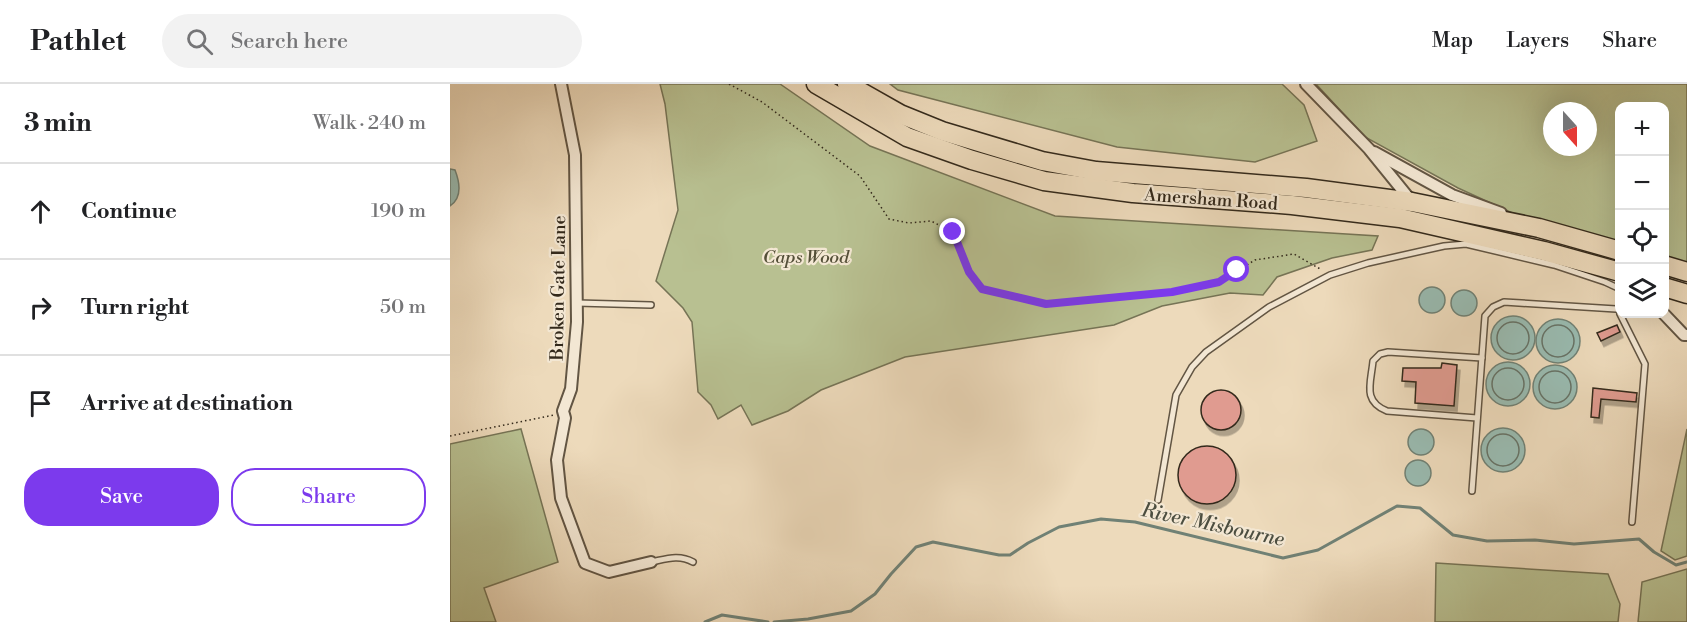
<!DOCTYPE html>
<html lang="en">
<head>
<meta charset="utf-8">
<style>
	:root { --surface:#fff; --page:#f2f2f2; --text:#202124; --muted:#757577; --line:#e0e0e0; --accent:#7c3aed }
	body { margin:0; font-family:"Libre Bodoni",serif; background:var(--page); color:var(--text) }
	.controls { position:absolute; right:18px; top:18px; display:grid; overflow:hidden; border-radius:12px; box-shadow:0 6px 24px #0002 }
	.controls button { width:54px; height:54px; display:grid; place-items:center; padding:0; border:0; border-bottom:2px solid var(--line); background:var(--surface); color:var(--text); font:30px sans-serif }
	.compass { position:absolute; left:1093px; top:18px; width:54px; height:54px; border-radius:50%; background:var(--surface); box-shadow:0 6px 24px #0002; rotate:159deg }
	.stop { position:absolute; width:18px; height:18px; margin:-14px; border:4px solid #7c3aed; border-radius:50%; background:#fff }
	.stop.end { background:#7c3aed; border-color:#fff; box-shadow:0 2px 6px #0008 }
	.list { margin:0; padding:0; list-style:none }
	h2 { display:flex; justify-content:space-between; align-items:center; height:78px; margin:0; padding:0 24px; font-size:26px }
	h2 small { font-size:20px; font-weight:400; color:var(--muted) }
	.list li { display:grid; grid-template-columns:39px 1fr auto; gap:18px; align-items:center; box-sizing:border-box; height:96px; padding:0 24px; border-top:2px solid var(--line) }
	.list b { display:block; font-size:22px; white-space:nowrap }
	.list em { font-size:20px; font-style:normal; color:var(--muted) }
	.actions { display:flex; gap:12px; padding:18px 24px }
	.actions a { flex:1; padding:14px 0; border:2px solid var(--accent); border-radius:24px; text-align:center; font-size:21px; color:var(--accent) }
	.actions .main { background:var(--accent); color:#fff }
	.icon { flex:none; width:33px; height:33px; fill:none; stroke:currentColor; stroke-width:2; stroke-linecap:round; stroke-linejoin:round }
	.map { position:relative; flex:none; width:1237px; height:538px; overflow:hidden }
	header { display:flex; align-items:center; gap:36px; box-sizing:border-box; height:84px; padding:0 30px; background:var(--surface); border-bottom:2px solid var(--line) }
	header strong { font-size:28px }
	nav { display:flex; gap:33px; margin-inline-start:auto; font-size:21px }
	.search { width:420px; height:54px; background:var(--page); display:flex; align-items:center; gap:15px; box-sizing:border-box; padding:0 21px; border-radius:33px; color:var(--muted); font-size:22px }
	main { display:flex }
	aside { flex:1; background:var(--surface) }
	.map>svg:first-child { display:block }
	.green { fill:#b8c091; stroke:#767456; stroke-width:1.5; fill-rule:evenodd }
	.water { fill:#99bbb1; stroke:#708175; stroke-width:1.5 }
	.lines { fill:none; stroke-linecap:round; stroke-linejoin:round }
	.shore { stroke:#667266; stroke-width:1.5 }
	.stream { stroke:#708175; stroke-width:3 }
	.building { fill:#e09b90; stroke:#33291b; stroke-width:1.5; filter:url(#shadow) }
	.service-casing { stroke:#625543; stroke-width:8 }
	.minor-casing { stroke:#625543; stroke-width:14 }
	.trunk-casing { stroke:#33291b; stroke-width:21 }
	.path { stroke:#33291b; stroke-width:1.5; stroke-dasharray:1.5 3; stroke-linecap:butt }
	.service { stroke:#f3e7d3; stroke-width:5 }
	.minor { stroke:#f3e7d3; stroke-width:10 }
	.trunk { stroke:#eddabb; stroke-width:18 }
	.route { stroke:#7c3aed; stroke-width:8 }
	.labels { text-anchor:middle; stroke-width:4.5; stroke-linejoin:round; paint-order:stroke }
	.street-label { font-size:18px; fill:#33291b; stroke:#f3e7d3 }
	.park-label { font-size:18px; font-style:italic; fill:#544f38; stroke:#f3e7d3 }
	.water-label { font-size:20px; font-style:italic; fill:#4c4e40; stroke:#f3e7d3 }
</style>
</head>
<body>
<header>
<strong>Pathlet</strong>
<div class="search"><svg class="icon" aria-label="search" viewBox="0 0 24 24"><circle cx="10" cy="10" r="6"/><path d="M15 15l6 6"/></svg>Search here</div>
<nav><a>Map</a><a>Layers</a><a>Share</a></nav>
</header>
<main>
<aside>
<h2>3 min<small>Walk · 240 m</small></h2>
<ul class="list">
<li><svg class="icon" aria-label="ahead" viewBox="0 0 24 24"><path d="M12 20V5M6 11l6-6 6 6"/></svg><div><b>Continue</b></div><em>190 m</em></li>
<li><svg class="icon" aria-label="right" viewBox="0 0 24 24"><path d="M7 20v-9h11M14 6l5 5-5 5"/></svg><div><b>Turn right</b></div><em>50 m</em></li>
<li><svg class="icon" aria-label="arrive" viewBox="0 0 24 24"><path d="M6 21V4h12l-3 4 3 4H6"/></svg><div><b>Arrive at destination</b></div></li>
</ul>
<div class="actions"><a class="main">Save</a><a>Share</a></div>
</aside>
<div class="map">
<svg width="1237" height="538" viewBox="0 0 1237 538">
	<defs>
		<filter id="shadow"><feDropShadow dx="3" dy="5.5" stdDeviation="0" flood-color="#0004"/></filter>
	</defs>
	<rect width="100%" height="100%" fill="#eddabb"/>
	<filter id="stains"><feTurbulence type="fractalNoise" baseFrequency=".00333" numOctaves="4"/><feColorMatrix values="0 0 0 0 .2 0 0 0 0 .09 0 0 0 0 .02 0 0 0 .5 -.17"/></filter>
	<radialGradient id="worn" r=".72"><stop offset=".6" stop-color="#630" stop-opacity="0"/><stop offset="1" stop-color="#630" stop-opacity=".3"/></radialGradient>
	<g class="green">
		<polygon points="210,0 330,0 420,62 605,132 928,152 922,166 882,174 827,193 813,211 780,209 712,222 664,241 455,273 371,306 338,327 302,341 291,321 268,335 261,321 248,308 242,238 233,224 206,197 228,126 215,20"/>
		<polygon points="440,0 832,0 854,21 867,57 805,78 667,63 448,6"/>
		<path d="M866 0H1237V183L1215 176 1214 22H1170L1169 161 1071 133 1008 104 915 53ZM1102 27H1138V63H1102Z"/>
		<polygon points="71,345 108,478 34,504 46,538 0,538 0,360"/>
		<polygon points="1237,345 1237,472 1225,476 1211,467"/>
		<polygon points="986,479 1158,490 1170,520 1168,538 985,538"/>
		<polygon points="1237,485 1237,538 1188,538 1192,498"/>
	</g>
	<g class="water">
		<path d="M0 85 5 86C10 99 12 114 0 122Z"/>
		<circle cx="982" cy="216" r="13"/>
		<circle cx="1014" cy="219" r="13"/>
		<circle cx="1063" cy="254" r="22"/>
		<circle cx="1108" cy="257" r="22"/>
		<circle cx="1058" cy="300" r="22"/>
		<circle cx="1105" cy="303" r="22"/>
		<circle cx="1053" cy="366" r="22"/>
		<circle cx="971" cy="358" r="13"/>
		<circle cx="968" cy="389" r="13"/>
	</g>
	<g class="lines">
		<g class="shore">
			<circle cx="1063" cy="254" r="16"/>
			<circle cx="1108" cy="257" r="16"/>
			<circle cx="1058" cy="300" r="16"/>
			<circle cx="1105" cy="303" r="16"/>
			<circle cx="1053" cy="366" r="16"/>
		</g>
		<g class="stream">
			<polyline points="255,538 272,531 318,538"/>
			<polyline points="324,538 358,535 401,527 425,510 441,490 466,463 483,458 549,471 560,471 578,459 609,443 651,435 685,438 833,474 868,466 947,422 970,424 1003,451 1037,457 1085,456 1124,460 1189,455 1204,468 1226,481 1237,478"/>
		</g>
	</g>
	<g class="building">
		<polygon points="1167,241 1170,248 1151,257 1147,249"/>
		<polygon points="992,279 1007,281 1004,322 965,319 966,298 952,297 953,284 991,284"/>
		<polygon points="1143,304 1187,309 1186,318 1151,315 1149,334 1141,333"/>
		<circle cx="771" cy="326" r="20"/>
		<circle cx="757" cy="391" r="29"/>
	</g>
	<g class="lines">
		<defs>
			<g id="service">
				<polyline points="127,219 201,221"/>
				<polyline points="1170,230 1195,280 1182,438"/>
				<path d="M1027 334 937 327C912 317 921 299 923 277L930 270 938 268 1032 274"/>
				<polyline points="1022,407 1035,232 1043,223 1054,218 1166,225"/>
				<polyline points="708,416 726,311 742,283 756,268 819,223 880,191 918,179 994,162 1016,160 1104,181 1155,198 1170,205"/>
				<path d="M201 478C216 475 229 470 243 478"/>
			</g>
			<g id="minor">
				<polyline points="111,0 125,71 127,238 121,305 113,327 115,334 107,376 111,414 135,479 159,488 201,478"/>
				<polyline points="856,0 919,65 962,118"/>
				<polyline points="924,68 1002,111 1051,129"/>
				<polyline points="1214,230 1234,251 1237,251"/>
			</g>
			<g id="trunk">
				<polyline points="366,0 457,53 522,76 594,97 683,109 842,121 950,134 1094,167 1170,188"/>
				<polyline points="397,0 450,30 492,47 592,77 646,87 856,104 962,118 1089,144 1170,167"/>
				<polyline points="1214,181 1237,188"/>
				<polyline points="1214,203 1237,210"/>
			</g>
		</defs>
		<use href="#service" class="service-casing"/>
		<use href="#minor" class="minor-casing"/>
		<use href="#trunk" class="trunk-casing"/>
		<g class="path">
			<polyline points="279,0 312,18 410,92 439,135 459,139 481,137 503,148 520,188 533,205 596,220 722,208 769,198 805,176 844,170 872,186"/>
			<polyline points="0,352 104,331"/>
		</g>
		<use href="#service" class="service"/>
		<use href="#minor" class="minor"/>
		<use href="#trunk" class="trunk"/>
	</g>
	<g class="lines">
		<polyline class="route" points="503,148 519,188 532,205 596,220 722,208 769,198 787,186"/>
	</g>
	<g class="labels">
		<g class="street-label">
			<text transform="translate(761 115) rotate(4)" y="6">Amersham Road</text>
			<text transform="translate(108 204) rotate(-89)" y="6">Broken Gate Lane</text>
		</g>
		<g class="park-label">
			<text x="356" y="179">Caps Wood</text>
		</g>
		<g class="water-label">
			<text transform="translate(763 440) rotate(12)" y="7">River Misbourne</text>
		</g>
	</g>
	<rect width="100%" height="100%" filter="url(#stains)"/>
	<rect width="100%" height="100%" fill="url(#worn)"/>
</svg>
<div class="controls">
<button>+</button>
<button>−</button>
<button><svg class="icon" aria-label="locate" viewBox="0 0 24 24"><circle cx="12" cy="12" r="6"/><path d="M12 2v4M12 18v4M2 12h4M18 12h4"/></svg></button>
<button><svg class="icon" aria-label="layers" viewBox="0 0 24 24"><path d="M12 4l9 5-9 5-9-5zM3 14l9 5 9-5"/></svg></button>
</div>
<svg class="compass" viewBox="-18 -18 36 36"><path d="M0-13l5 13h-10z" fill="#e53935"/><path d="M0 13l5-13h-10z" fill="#757577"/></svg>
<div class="stop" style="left:787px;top:186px"></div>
<div class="stop end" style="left:503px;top:148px"></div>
</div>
</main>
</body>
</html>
